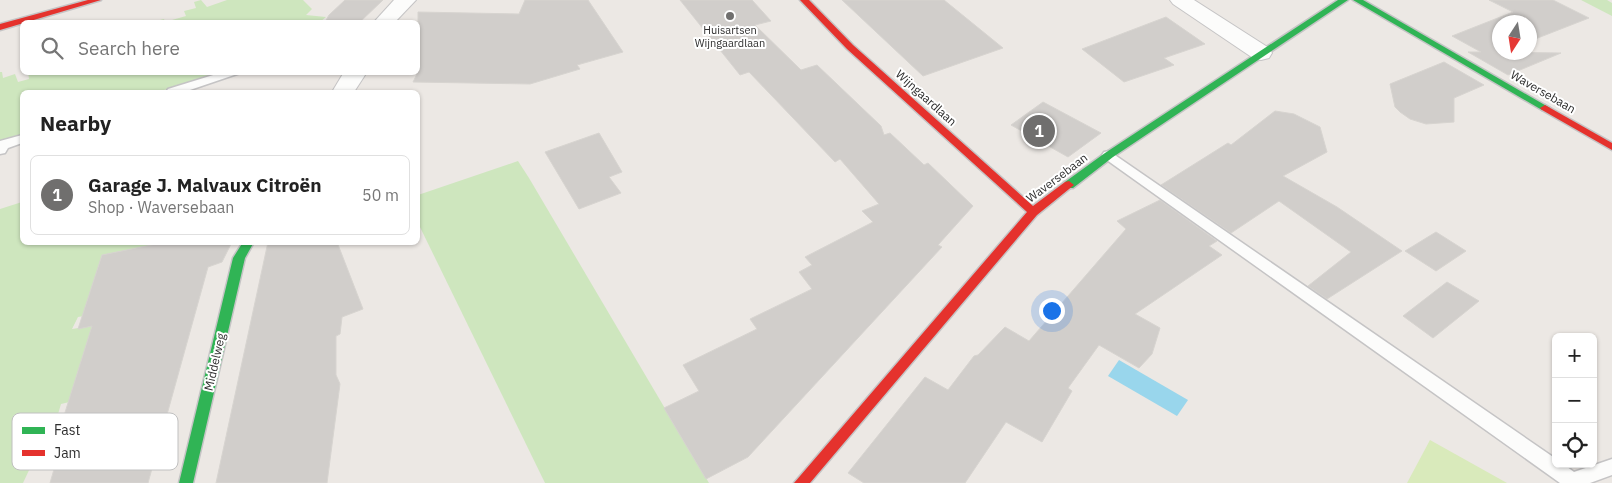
<!DOCTYPE html>
<html lang="en">
<head>
<meta charset="utf-8">
<style>
	:root { --surface:#fff; --page:#f6f6f6; --text:#222; --muted:#767676; --line:#e0e0e0; --accent:#706f6e }
	body { margin:0; font-family:"IBM Plex Sans",sans-serif; background:var(--page); color:var(--text) }
	.controls { position:absolute; right:15px; bottom:15px; display:grid; overflow:hidden; border-radius:8px; box-shadow:0 1px 4px #0004 }
	.controls button { width:45px; height:45px; display:grid; place-items:center; padding:0; border:0; border-bottom:1px solid var(--line); background:var(--surface); color:var(--text); font:25px sans-serif }
	.compass { position:absolute; left:1492px; top:15px; width:45px; height:45px; border-radius:50%; background:var(--surface); box-shadow:0 1px 4px #0004; rotate:192deg }
	.you { position:absolute; left:1051px; top:310px; width:18px; height:18px; margin:-12px; border:4px solid #fff; border-radius:50%; background:#1a73e8; box-shadow:0 0 0 8px #1a73e833 }
	.badge { display:grid; place-items:center; width:32px; height:32px; border-radius:50%; background:var(--accent); color:#fff; font-size:16px; font-weight:700 }
	.pin { position:absolute; translate:-50% -50%; border:2px solid #fff; box-shadow:0 1px 5px #0006 }
	.list { margin:0; padding:0; list-style:none }
	h2 { display:flex; justify-content:space-between; align-items:center; height:65px; margin:0; padding:0 20px; font-size:21px }
	h2 small { font-size:16px; font-weight:400; color:var(--muted) }
	.list li { display:grid; grid-template-columns:32px 1fr auto; gap:15px; align-items:center; box-sizing:border-box; height:80px; margin:0 10px 10px; padding:0 10px; border:1px solid var(--line); border-radius:8px }
	.list b { display:block; font-size:19px; white-space:nowrap }
	.list p { margin:0; font-size:16px; white-space:nowrap; color:var(--muted) }
	.list em { font-size:16px; font-style:normal; color:var(--muted) }
	.icon { flex:none; width:28px; height:28px; fill:none; stroke:currentColor; stroke-width:2; stroke-linecap:round; stroke-linejoin:round }
	.map { position:relative; flex:none; width:1612px; height:483px; overflow:hidden }
	.search { position:absolute; background:var(--surface); box-shadow:0 1px 4px #0004; left:20px; top:20px; width:400px; height:55px; display:flex; align-items:center; gap:12px; box-sizing:border-box; padding:0 18px; border-radius:8px; color:var(--muted); font-size:19px }
	.panel { position:absolute; background:var(--surface); box-shadow:0 1px 4px #0004; left:20px; top:90px; width:400px; height:155px; border-radius:8px }
	.map>svg:first-child { display:block }
	.green { fill:#cee6be }
	.pitch { fill:#d9eabb }
	.water { fill:#99d6ec }
	.building { fill:#d1cecb; stroke:#d7d4d0 }
	.lines { fill:none; stroke-linecap:round; stroke-linejoin:round }
	.lane-casing { stroke:#c5c4c5; stroke-width:3 }
	.street-casing { stroke:#c5c4c5; stroke-width:2 }
	.fast-casing { stroke:#c5c4c5; stroke-width:3 }
	.jam-casing { stroke:#c5c4c5; stroke-width:3 }
	.lane { fill:#fcfcfb; fill-rule:evenodd }
	.street { fill:#fcfcfb; fill-rule:evenodd }
	.fast { fill:#30b455; fill-rule:evenodd }
	.jam { fill:#e5322d; fill-rule:evenodd }
	.poi-dot { fill:#706f6e; stroke:#fff; stroke-width:2 }
	.labels { text-anchor:middle; stroke-width:4; stroke-linejoin:round; paint-order:stroke }
	.far-poi-label { font-size:11px; fill:#2e2e2e; stroke:#fff }
	.street-label { font-size:12px; fill:#2e2e2e; stroke:#fff }
	.key { fill:#fff; stroke:#c0c0c0; stroke-width:1 }
	.key-label { font-size:14px; fill:#2e2e2e }
</style>
</head>
<body>
<div class="map">
<svg width="1612" height="483" viewBox="0 0 1612 483">
	<rect width="100%" height="100%" fill="#ece8e4"/>
	<g class="green">
		<polygon points="201,0 207,7 227,0 303,0 312,9 306,15 326,17 320,22 152,22 164,19 165,22 186,16 184,11 196,8 194,2"/>
		<polygon points="1581,0 1607,0 1612,3 1612,16"/>
		<polygon points="0,72 2,72 3,78 15,74 18,82 29,79 28,72 222,73 157,92 22,92 22,134 0,141"/>
		<polygon points="518,161 529,178 709,483 545,483 418,223 418,195"/>
		<polygon points="22,202 22,242 166,243 102,255 98,267 112,266 122,310 78,317 72,329 105,324 95,396 61,404 56,421 69,418 60,445 38,451 23,483 0,483 0,209"/>
	</g>
	<polygon class="pitch" points="1430,440 1507,483 1407,483"/>
	<polygon class="water" points="1119,360 1188,400 1177,416 1108,376"/>
	<g class="building">
		<polygon points="345,0 383,0 360,22 325,22 329,15"/>
		<polygon points="525,0 588,0 623,52 577,65 580,69 530,84 413,82 418,72 418,12 519,14"/>
		<polygon points="680,0 752,0 771,21 755,25 801,70 817,65 881,126 884,135 890,133 924,165 928,163 973,206 938,245 942,247 748,457 706,479 664,408 699,391 683,365 757,329 750,319 812,289 799,272 812,265 805,257 873,222 862,211 879,204 840,159 835,162 749,72 740,75"/>
		<polygon points="842,0 944,0 1003,48 923,76"/>
		<polygon points="1489,0 1553,0 1589,18 1530,41 1530,22 1500,22 1500,52 1561,53 1508,75 1468,52 1481,52 1452,36 1513,12"/>
		<polygon points="1166,17 1205,44 1164,58 1174,65 1124,82 1082,49"/>
		<polygon points="1444,62 1484,85 1454,98 1454,122 1426,124 1410,119 1400,112 1395,107 1390,84"/>
		<polygon points="1043,102 1101,133 1068,157 1011,125"/>
		<polygon points="1275,111 1294,114 1320,127 1327,152 1283,176 1337,207 1402,251 1327,299 1308,286 1351,252 1279,201 1231,233 1161,185 1228,143 1231,145"/>
		<polygon points="599,133 622,172 609,177 621,193 579,209 545,152"/>
		<polygon points="1160,200 1217,241 1209,246 1222,255 1135,314 1160,328 1152,354 1139,368 1099,345 1068,388 1072,391 1042,442 1006,422 965,483 864,483 848,473 925,377 948,390 974,356 978,355 1005,327 1029,341 1126,229 1117,221"/>
		<polygon points="1436,232 1466,251 1436,271 1405,251"/>
		<polygon points="166,242 232,242 222,262 208,267 148,483 50,483 69,418 63,419 92,326 78,329 102,255"/>
		<polygon points="268,242 337,242 363,309 342,317 340,334 336,336 336,375 340,384 327,483 216,483"/>
		<polygon points="1447,282 1479,301 1433,338 1403,316"/>
	</g>
	<g class="lines">
		<defs>
			<g id="lane">
				<polygon points="223,72 243,72 184,92 166,92 168,89"/>
				<polygon points="22,135 22,143 8,148 5,153 0,154 0,141"/>
				<polygon points="1109,151 1556,459 1556,464 1563,464 1574,472 1612,459 1612,475 1590,483 1560,483 1104,158 1102,155 1104,152"/>
			</g>
			<g id="street">
				<polygon points="394,0 416,0 395,22 374,22"/>
				<polygon points="1170,0 1194,0 1269,48 1272,53 1269,58 1261,60 1253,58 1173,4"/>
				<polygon points="344,72 367,72 354,92 332,92"/>
			</g>
			<g id="fast">
				<polygon points="1338,0 1348,0 1113,157 1073,188 1065,188 1064,185 1065,182 1105,153"/>
				<polygon points="1353,0 1363,0 1550,108 1548,110 1542,110"/>
				<polygon points="243,242 254,242 245,258 193,483 179,483 233,258"/>
			</g>
			<g id="jam">
				<polygon points="88,0 101,0 0,30 0,24"/>
				<polygon points="800,0 809,0 853,45 1033,206 1065,182 1069,181 1074,185 1037,215 810,483 794,483 1027,212 847,49"/>
				<polygon points="1545,105 1612,143 1612,150 1542,110 1540,108"/>
			</g>
		</defs>
		<use href="#lane" class="lane-casing"/>
		<use href="#street" class="street-casing"/>
		<use href="#fast" class="fast-casing"/>
		<use href="#jam" class="jam-casing"/>
		<use href="#lane" class="lane"/>
		<use href="#street" class="street"/>
		<use href="#fast" class="fast"/>
		<use href="#jam" class="jam"/>
	</g>
	<circle class="poi-dot" cx="730" cy="16" r="5"/>
	<g class="labels">
		<g class="far-poi-label">
			<text x="730" y="34">Huisartsen<tspan x="730" dy="13">Wijngaardlaan</tspan></text>
		</g>
		<g class="street-label">
			<text transform="translate(1543 92) rotate(30)" y="4">Waversebaan</text>
			<text transform="translate(926 98) rotate(42)" y="4">Wijngaardlaan</text>
			<text transform="translate(1057 178) rotate(-37)" y="4">Waversebaan</text>
			<text transform="translate(215 362) rotate(-77)" y="4">Middelweg</text>
		</g>
	</g>
	<rect x="12" y="413" width="166" height="57" rx="8" class="key"/>
	<rect x="22" y="427" width="23" height="7" fill="#30b455"/>
	<rect x="22" y="450" width="23" height="6" fill="#e5322d"/>
	<g class="key-label">
		<text x="54" y="435">Fast</text>
		<text x="54" y="458">Jam</text>
	</g>
</svg>
<div class="controls">
<button>+</button>
<button>−</button>
<button><svg class="icon" aria-label="locate" viewBox="0 0 24 24"><circle cx="12" cy="12" r="6"/><path d="M12 2v4M12 18v4M2 12h4M18 12h4"/></svg></button>
</div>
<svg class="compass" viewBox="-18 -18 36 36"><path d="M0-13l5 13h-10z" fill="#e53935"/><path d="M0 13l5-13h-10z" fill="#767676"/></svg>
<div class="you"></div>
<div class="pin badge" style="left:1039px;top:131px">1</div>
<div class="search"><svg class="icon" aria-label="search" viewBox="0 0 24 24"><circle cx="10" cy="10" r="6"/><path d="M15 15l6 6"/></svg>Search here</div>
<section class="panel">
<h2>Nearby<small></small></h2>
<ul class="list">
<li><span class="badge">1</span><div><b>Garage J. Malvaux Citroën</b><p>Shop · Waversebaan</p></div><em>50 m</em></li>
</ul>
</section>
</div>
</body>
</html>
